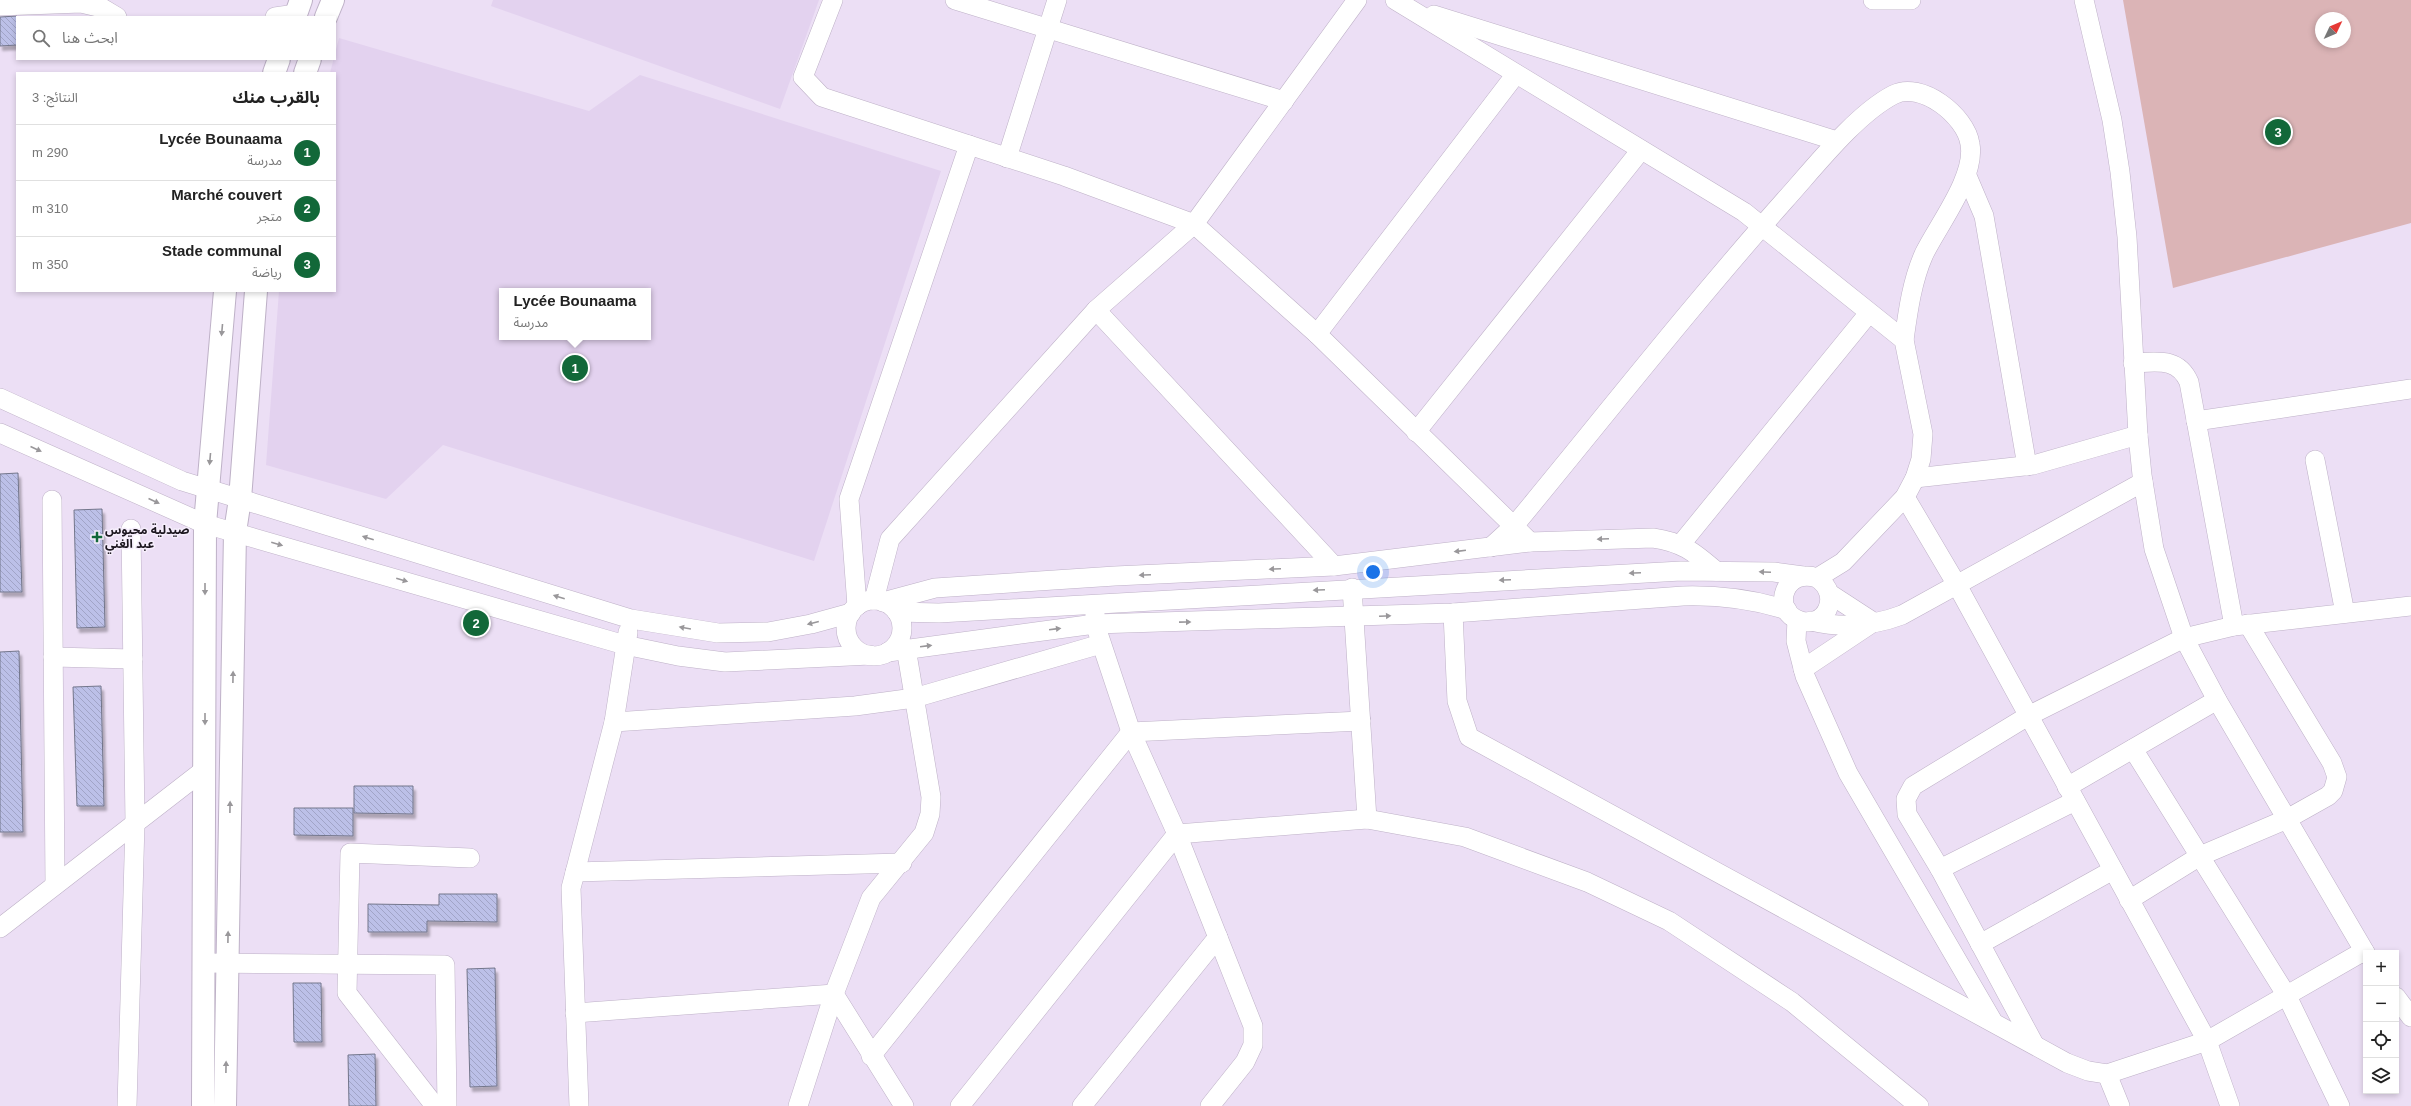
<!DOCTYPE html>
<html lang="ar">
<head>
<meta charset="utf-8">
<style>
	:root { --surface:#fff; --page:#f2f2f2; --text:#222; --muted:#767676; --line:#e0e0e0; --accent:#126839 }
	body { margin:0; font-family:Arial,"Noto Sans Arabic",sans-serif; background:var(--page); color:var(--text); direction:rtl }
	.controls { position:absolute; right:12px; bottom:12px; display:grid; overflow:hidden; border-radius:0px; box-shadow:0 2px 6px #0003 }
	.controls button { width:36px; height:36px; display:grid; place-items:center; padding:0; border:0; border-bottom:1px solid var(--line); background:var(--surface); color:var(--text); font:20px sans-serif }
	.compass { position:absolute; left:2315px; top:12px; width:36px; height:36px; border-radius:50%; background:var(--surface); box-shadow:0 2px 6px #0003; rotate:46deg }
	.you { position:absolute; left:1373px; top:572px; width:14px; height:14px; margin:-10px; border:3px solid #fff; border-radius:50%; background:#1a73e8; box-shadow:0 0 0 6px #1a73e833 }
	.badge { display:grid; place-items:center; width:26px; height:26px; border-radius:50%; background:var(--accent); color:#fff; font-size:13px; font-weight:700 }
	.pin { position:absolute; translate:-50% -50%; border:2px solid #fff; box-shadow:0 1px 4px #0006 }
	.popup { position:absolute; left:499px; top:288px; width:152px; height:52px; box-sizing:border-box; display:grid; place-content:center; border-radius:0px; background:var(--surface); filter:drop-shadow(0 1px 3px #0005); font-size:13px; white-space:nowrap; color:var(--muted) }
	.popup b { font-size:15px; color:var(--text) }
	.popup::after { content:''; position:absolute; left:50%; top:100%; margin-left:-8px; border:8px solid transparent; border-top-color:var(--surface) }
	.list { margin:0; padding:0; list-style:none }
	h2 { display:flex; justify-content:space-between; align-items:center; height:52px; margin:0; padding:0 16px; font-size:17px }
	h2 small { font-size:13px; font-weight:400; color:var(--muted) }
	.list li { display:grid; grid-template-columns:26px 1fr auto; gap:12px; align-items:center; box-sizing:border-box; height:56px; padding:0 16px; border-top:1px solid var(--line) }
	.list b { display:block; font-size:15px; white-space:nowrap }
	.list p { margin:0; font-size:13px; white-space:nowrap; color:var(--muted) }
	.list em { font-size:13px; font-style:normal; color:var(--muted) }
	.icon { flex:none; width:22px; height:22px; fill:none; stroke:currentColor; stroke-width:2; stroke-linecap:round; stroke-linejoin:round }
	.map { position:relative; flex:none; width:2411px; height:1106px; overflow:hidden; direction:ltr }
	.search { position:absolute; background:var(--surface); box-shadow:0 2px 6px #0003; left:16px; top:16px; width:320px; height:44px; display:flex; align-items:center; gap:10px; box-sizing:border-box; padding:0 14px; border-radius:0px; color:var(--muted); font-size:15px }
	.panel { position:absolute; background:var(--surface); box-shadow:0 2px 6px #0003; left:16px; top:72px; width:320px; height:220px; border-radius:0px; direction:rtl }
	.map>svg:first-child { display:block }
	.built { fill:#e3d2ef; fill-rule:evenodd }
	.green { fill:#dbb4b6; fill-rule:evenodd }
	.building { fill:url(#building-back-hatch); stroke:#73768b; filter:url(#shadow) }
	.lines { fill:none; stroke-linecap:round; stroke-linejoin:round }
	.minor-casing { stroke:#beb1c7; stroke-width:20 }
	.major-casing { stroke:#beb1c7; stroke-width:24 }
	.minor { stroke:#fff; stroke-width:19 }
	.major { stroke:#fff; stroke-width:22 }
	.oneway { fill:#99979a }
	.poi-dot { fill:#126839; stroke:#f6eefc; stroke-width:1.5 }
	.labels { text-anchor:middle; stroke-width:3; stroke-linejoin:round; paint-order:stroke }
	.poi-label { font-size:12px; font-weight:bold; fill:#1c171f; stroke:#f6eefc; text-anchor:start }
</style>
</head>
<body>
<div class="map">
<svg width="2411" height="1106" viewBox="0 0 2411 1106">
	<defs>
		<pattern id="building-back-hatch" width="6" height="6" patternUnits="userSpaceOnUse"><rect width="6" height="6" fill="#bcc0e8"/><path d="M-1 5l2 2M0 0l6 6M5-1l2 2" fill="none" stroke="#a1a4c7"/></pattern>
		<filter id="shadow"><feDropShadow dx="2.5" dy="4.5" stdDeviation="1" flood-color="#0004"/></filter>
	</defs>
	<rect width="100%" height="100%" fill="#ecdff5"/>
	<g class="built">
		<polygon points="493,0 819,0 780,109 491,6"/>
		<path d="M339 38 589 111 640 75 941 171 814 561 443 445 386 499 266 465 279 291H335V73H330ZM502 291H648V337H502Z"/>
	</g>
	<path class="green" d="M2123 0H2411V223L2173 288ZM2321 18H2345V42H2321Z"/>
	<g class="building">
		<polygon points="17,16 17,45 0,46 0,17"/>
		<polygon points="18,473 22,592 0,592 0,474"/>
		<polygon points="102,509 105,627 77,628 74,510"/>
		<polygon points="19,651 23,832 0,832 0,652"/>
		<polygon points="101,686 104,806 77,806 73,687"/>
		<polygon points="354,786 413,786 413,814 354,813"/>
		<polygon points="294,808 353,808 353,836 294,835"/>
		<polygon points="439,894 497,894 497,922 427,921 427,932 368,932 368,904 439,905"/>
		<polygon points="495,968 497,1086 470,1087 467,969"/>
		<polygon points="293,983 321,983 322,1042 294,1042"/>
		<polygon points="375,1054 376,1106 349,1106 348,1055"/>
	</g>
	<g class="lines">
		<defs>
			<g id="minor">
				<polyline points="833,0 803,77 822,97 1064,176 1194,224 1317,334 1530,542"/>
				<polyline points="955,0 1284,101"/>
				<path d="M1395 0 1744 212 1904 340 1923 434 1921 459 1915 478 1905 497 1843 562 1817 578C1786 567 1770 608 1798 620 1825 631 1843 595 1817 578"/>
				<polyline points="1873,0 1911,0"/>
				<polyline points="2084,0 2112,120 2120,172 2127,237 2138,435 2142,475 2154,549 2184,638 2217,700 2366,954"/>
				<polyline points="0,6 81,3 102,8 117,17"/>
				<polyline points="1434,15 1837,141"/>
				<polyline points="275,17 296,14"/>
				<polyline points="1007,158 1057,0"/>
				<polyline points="1967,176 1984,216 2027,466"/>
				<polyline points="1096,310 1334,566"/>
				<polyline points="1317,334 1516,74"/>
				<path d="M2133 363C2157 362 2178 357 2189 382L2234 626"/>
				<polyline points="0,398 182,481 631,619 718,633 768,632 811,624 851,613"/>
				<polyline points="2196,421 2411,389"/>
				<polyline points="1416,432 1641,150"/>
				<polyline points="0,433 205,524 625,645 678,656 725,662 870,655"/>
				<polyline points="2315,460 2345,613"/>
				<polyline points="1915,478 2033,465 2138,435"/>
				<polyline points="1905,497 1957,585 2207,1041 2230,1106"/>
				<polyline points="52,500 55,885"/>
				<polyline points="1681,544 1869,313"/>
				<path d="M1491 547 1514 526C1604 417 1691 306 1785 200 1814 168 1855 115 1893 95 1921 80 1966 116 1970 144 1976 177 1938 225 1924 254 1912 281 1908 311 1904 340"/>
				<polyline points="1352,588 1367,819"/>
				<polyline points="1830,594 1873,622"/>
				<polyline points="874,600 890,539 1096,310 1194,224 1357,0"/>
				<circle cx="874" cy="628" r="28"/>
				<path d="M883 602 935 588 1115 576 1334 566 1530 542 1653 538C1682 542 1694 552 1716 571"/>
				<polyline points="857,606 849,499 969,145"/>
				<polyline points="897,612 939,613 1681,571 1774,572 1803,576"/>
				<polyline points="1095,612 1095,624 1131,732 1177,834 1253,1026 1253,1045 1245,1062 1210,1106"/>
				<polyline points="1453,613 1457,701 1469,737 2067,1063 2088,1071 2107,1074 2207,1041 2364,951"/>
				<polyline points="1797,620 1796,641 1805,676 1848,773 1992,1020"/>
				<path d="M1811 621C1841 628 1873 626 1902 615L2143 482"/>
				<path d="M888 652 1095 624 1453 613 1683 596C1720 595 1752 599 1787 610"/>
				<polyline points="53,657 133,659"/>
				<polyline points="1803,669 1869,625"/>
				<polyline points="614,722 855,706 914,698 1101,644"/>
				<polyline points="2133,749 2287,996 2340,1106"/>
				<polyline points="2067,787 2217,700"/>
				<polyline points="1940,869 2075,801"/>
				<polyline points="575,872 902,863"/>
				<polyline points="2129,900 2200,856 2287,819 2328,796 2333,791 2337,777 2332,763 2248,624"/>
				<polyline points="0,928 204,770"/>
				<polyline points="1980,944 2113,870"/>
				<polyline points="204,963 445,965 447,1106"/>
				<polyline points="2396,997 2411,1017"/>
				<polyline points="575,1013 834,994 904,1106"/>
				<polyline points="2034,1044 1940,869 1907,814 1906,799 1913,786 2028,716 2184,638 2234,626 2411,606"/>
				<polyline points="871,1056 1131,732 1361,721"/>
				<polyline points="2107,1074 2120,1106"/>
				<polyline points="127,1106 135,823 131,529"/>
				<polyline points="435,1106 347,993 350,853 470,858"/>
				<polyline points="579,1106 571,888 614,722 628,632"/>
				<polyline points="798,1106 834,994 871,898 924,833 930,814 931,797 906,648"/>
				<polyline points="960,1106 1177,834 1367,819 1465,837 1587,882 1669,921 1792,1002 1919,1106"/>
				<polyline points="1082,1106 1218,937"/>
			</g>
			<g id="major">
				<polyline points="295,17 301,0"/>
				<polyline points="326,17 333,0"/>
				<polyline points="274,73 279,59"/>
				<polyline points="305,73 310,59"/>
				<polyline points="203,1106 205,524 225,291"/>
				<polyline points="225,1106 235,532 240,499 256,291"/>
			</g>
		</defs>
		<use href="#minor" class="minor-casing"/>
		<use href="#major" class="major-casing"/>
		<use href="#minor" class="minor"/>
		<use href="#major" class="major"/>
	</g>
	<defs><path id="oneway-solid" d="M-6-.8H1V-3.2L6.5 0L1 3.2V.8H-6Z"/></defs>
	<g class="oneway">
		<use href="#oneway-solid" transform="translate(222 330) rotate(95)"/>
		<use href="#oneway-solid" transform="translate(36 449) rotate(24)"/>
		<use href="#oneway-solid" transform="translate(210 459) rotate(95)"/>
		<use href="#oneway-solid" transform="translate(154 501) rotate(24)"/>
		<use href="#oneway-solid" transform="translate(368 538) rotate(-163)"/>
		<use href="#oneway-solid" transform="translate(1603 539) rotate(178)"/>
		<use href="#oneway-solid" transform="translate(277 544) rotate(16)"/>
		<use href="#oneway-solid" transform="translate(1460 551) rotate(173)"/>
		<use href="#oneway-solid" transform="translate(1275 569) rotate(177)"/>
		<use href="#oneway-solid" transform="translate(1765 572) rotate(-178)"/>
		<use href="#oneway-solid" transform="translate(1635 573) rotate(177)"/>
		<use href="#oneway-solid" transform="translate(1145 575) rotate(177)"/>
		<use href="#oneway-solid" transform="translate(402 580) rotate(16)"/>
		<use href="#oneway-solid" transform="translate(1505 580) rotate(177)"/>
		<use href="#oneway-solid" transform="translate(205 589) rotate(90)"/>
		<use href="#oneway-solid" transform="translate(1319 590) rotate(177)"/>
		<use href="#oneway-solid" transform="translate(559 597) rotate(-163)"/>
		<use href="#oneway-solid" transform="translate(1385 616) rotate(-3)"/>
		<use href="#oneway-solid" transform="translate(1185 622) rotate(-1)"/>
		<use href="#oneway-solid" transform="translate(813 623) rotate(166)"/>
		<use href="#oneway-solid" transform="translate(685 628) rotate(-170)"/>
		<use href="#oneway-solid" transform="translate(1055 629) rotate(-7)"/>
		<use href="#oneway-solid" transform="translate(926 646) rotate(-7)"/>
		<use href="#oneway-solid" transform="translate(233 677) rotate(-89)"/>
		<use href="#oneway-solid" transform="translate(205 719) rotate(90)"/>
		<use href="#oneway-solid" transform="translate(230 807) rotate(-89)"/>
		<use href="#oneway-solid" transform="translate(228 937) rotate(-89)"/>
		<use href="#oneway-solid" transform="translate(226 1067) rotate(-89)"/>
	</g>
	<path class="poi-dot" d="M95 531h4v4h4v4h-4v4h-4v-4h-4v-4h4z"/>
	<g class="labels">
		<g class="poi-label">
			<text x="105" y="534">صيدلية محيوس<tspan x="105" dy="14">عبد الغني</tspan></text>
		</g>
	</g>
</svg>
<div class="controls">
<button>+</button>
<button>−</button>
<button><svg class="icon" aria-label="locate" viewBox="0 0 24 24"><circle cx="12" cy="12" r="6"/><path d="M12 2v4M12 18v4M2 12h4M18 12h4"/></svg></button>
<button><svg class="icon" aria-label="layers" viewBox="0 0 24 24"><path d="M12 4l9 5-9 5-9-5zM3 14l9 5 9-5"/></svg></button>
</div>
<svg class="compass" viewBox="-18 -18 36 36"><path d="M0-13l5 13h-10z" fill="#e53935"/><path d="M0 13l5-13h-10z" fill="#767676"/></svg>
<div class="you"></div>
<div class="pin badge" style="left:575px;top:368px">1</div>
<div class="popup"><b>Lycée Bounaama</b>مدرسة</div>
<div class="pin badge" style="left:476px;top:623px">2</div>
<div class="pin badge" style="left:2278px;top:132px">3</div>
<div class="search"><svg class="icon" aria-label="search" viewBox="0 0 24 24"><circle cx="10" cy="10" r="6"/><path d="M15 15l6 6"/></svg>ابحث هنا</div>
<section class="panel">
<h2>بالقرب منك<small>النتائج: 3</small></h2>
<ul class="list">
<li><span class="badge">1</span><div><b>Lycée Bounaama</b><p>مدرسة</p></div><em>290 m</em></li>
<li><span class="badge">2</span><div><b>Marché couvert</b><p>متجر</p></div><em>310 m</em></li>
<li><span class="badge">3</span><div><b>Stade communal</b><p>رياضة</p></div><em>350 m</em></li>
</ul>
</section>
</div>
</body>
</html>
